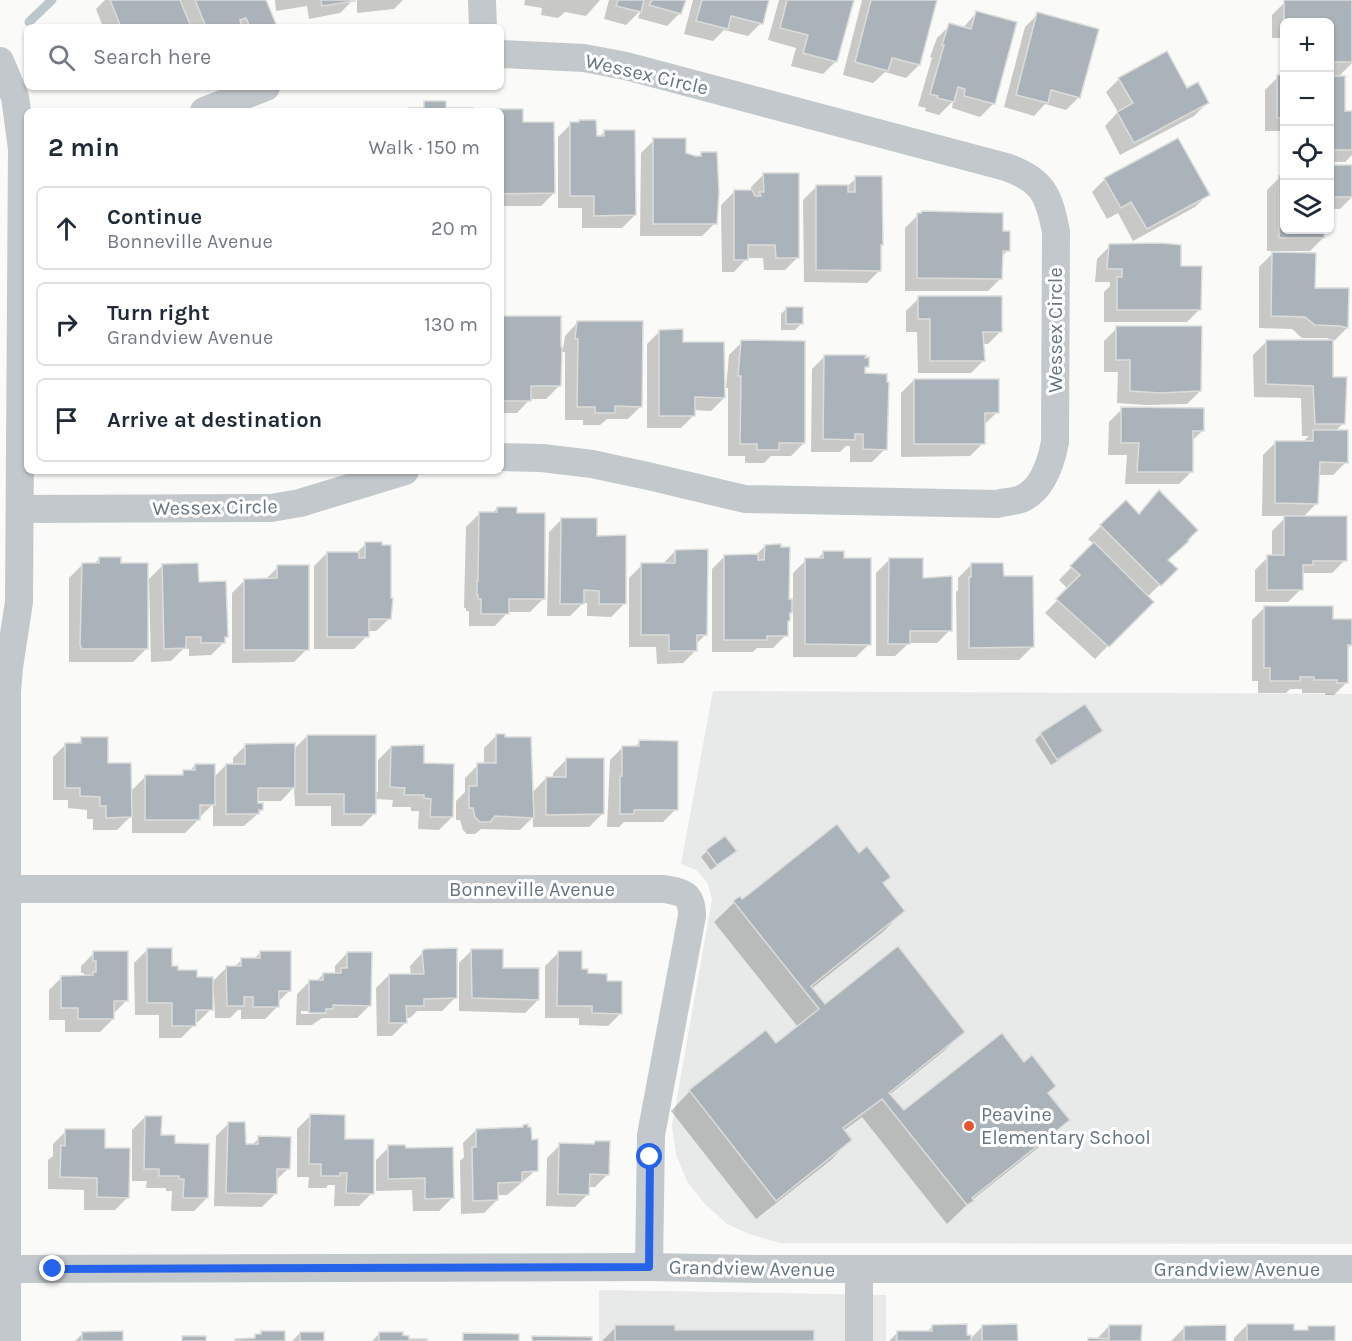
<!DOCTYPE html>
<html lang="en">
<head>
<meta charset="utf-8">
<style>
	:root { --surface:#fff; --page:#f6f6f7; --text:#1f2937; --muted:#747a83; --line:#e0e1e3 }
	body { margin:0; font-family:Karla,sans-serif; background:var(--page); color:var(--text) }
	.controls { position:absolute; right:18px; top:18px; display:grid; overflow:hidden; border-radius:9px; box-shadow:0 2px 4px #0004 }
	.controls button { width:54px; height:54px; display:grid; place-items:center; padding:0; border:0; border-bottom:2px solid var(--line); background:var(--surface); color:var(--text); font:30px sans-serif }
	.stop { position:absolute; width:18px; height:18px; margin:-14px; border:4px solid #2563eb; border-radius:50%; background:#fff }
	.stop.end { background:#2563eb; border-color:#fff; box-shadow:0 2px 6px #0008 }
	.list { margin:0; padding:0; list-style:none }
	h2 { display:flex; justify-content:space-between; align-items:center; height:78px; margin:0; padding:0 24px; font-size:26px }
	h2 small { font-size:20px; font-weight:400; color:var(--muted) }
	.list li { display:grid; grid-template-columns:39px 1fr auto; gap:18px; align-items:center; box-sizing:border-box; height:84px; margin:0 12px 12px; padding:0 12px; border:2px solid var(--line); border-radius:9px }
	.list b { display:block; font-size:22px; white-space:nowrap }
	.list p { margin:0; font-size:20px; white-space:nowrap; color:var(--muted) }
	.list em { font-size:20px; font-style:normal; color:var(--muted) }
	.icon { flex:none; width:33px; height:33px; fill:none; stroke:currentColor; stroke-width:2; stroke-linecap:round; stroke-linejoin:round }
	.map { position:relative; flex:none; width:1352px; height:1341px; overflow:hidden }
	.search { position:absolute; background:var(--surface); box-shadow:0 2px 4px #0004; left:24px; top:24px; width:480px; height:66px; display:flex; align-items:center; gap:15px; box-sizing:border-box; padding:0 21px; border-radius:9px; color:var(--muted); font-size:22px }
	.panel { position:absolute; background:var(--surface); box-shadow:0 2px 4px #0004; left:24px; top:108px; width:480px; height:366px; border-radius:9px }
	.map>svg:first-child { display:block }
	.built { fill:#e8e9e9 }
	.shadow { fill:#0003; fill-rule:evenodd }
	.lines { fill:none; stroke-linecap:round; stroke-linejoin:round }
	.stream { stroke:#bbc7cb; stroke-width:9 }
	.building { fill:#aab3b9; stroke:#dcdcda; stroke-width:1.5 }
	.minor { stroke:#c3c8cc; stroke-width:28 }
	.route { stroke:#2563eb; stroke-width:8 }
	.poi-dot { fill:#e4572e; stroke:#fff; stroke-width:2 }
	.labels { text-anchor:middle; stroke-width:6; stroke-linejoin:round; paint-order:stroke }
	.street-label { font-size:20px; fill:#657683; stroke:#fff }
	.poi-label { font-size:20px; fill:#657683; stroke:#fff; text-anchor:start }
</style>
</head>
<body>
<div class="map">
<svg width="1352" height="1341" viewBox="0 0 1352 1341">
	<rect width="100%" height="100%" fill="#fafaf8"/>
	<g class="built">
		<polygon points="713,691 1352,694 1352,1244 780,1243 749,1234 727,1224 705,1204 688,1183 676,1155 672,1126 712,899 707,882 696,870 681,864"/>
		<polygon points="599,1290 886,1295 886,1341 599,1341"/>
	</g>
	<g class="shadow">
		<polygon points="105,0 265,0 274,23 270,27 103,27 96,9"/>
		<polygon points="275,0 353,0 340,13 309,19 307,6 276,11"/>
		<polygon points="357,0 403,0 394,9 357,13"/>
		<polygon points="525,0 600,0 586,16 565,12 558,18 541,15 542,8 524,5"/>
		<polygon points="609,0 683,0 680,13 667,26 638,18 641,10 626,25 604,19"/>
		<polygon points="693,0 767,0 761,23 748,36 724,30 713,41 684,34"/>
		<polygon points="779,0 852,0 836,61 823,74 791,66 796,48 768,40"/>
		<polygon points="862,0 936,0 919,65 906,78 885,72 873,83 843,75"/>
		<polygon points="1309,0 1352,0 1352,63 1338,77 1344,113 1352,113 1352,155 1345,162 1330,162 1330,22 1284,22 1284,38 1272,38 1272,15 1285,2"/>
		<polygon points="976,13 1015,23 993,104 980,117 952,108 953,101 939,115 925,111 926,108 918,106 932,58 930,57 937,38 950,25 963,28"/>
		<polygon points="1038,14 1079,97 1066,110 1045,104 1034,116 1004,107 1025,27"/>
		<polygon points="1278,77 1284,77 1284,131 1265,131 1265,90"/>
		<polygon points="1119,79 1186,90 1207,103 1194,116 1120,155 1105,126 1118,112 1106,92"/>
		<polygon points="521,110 521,123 554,193 541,206 501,206 501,111 490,111"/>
		<polygon points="571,124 595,137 599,137 604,132 635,215 622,228 582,228 582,208 558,208 558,137"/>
		<polygon points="654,140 685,154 699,157 702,154 715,223 702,236 640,236 641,153"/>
		<polygon points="1330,166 1352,166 1352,197 1340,209 1330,209"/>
		<polygon points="764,174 798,257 785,270 764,270 763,258 747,258 734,272 722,272 721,205 734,192 751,192 751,187"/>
		<polygon points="1280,177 1284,177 1284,230 1323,230 1323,238 1310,251 1267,251 1267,190"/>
		<polygon points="856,178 880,270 867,283 804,282 803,200 816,187 847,187"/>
		<polygon points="1105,179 1208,194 1195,207 1133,241 1118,213 1107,219 1092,192"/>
		<polygon points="918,215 1002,233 1008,250 1001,257 1001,278 988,291 905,291 905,228"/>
		<polygon points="1174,244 1180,268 1200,309 1187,322 1104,322 1104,292 1110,286 1110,282 1095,282 1097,259 1110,246"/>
		<polygon points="1272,254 1313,289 1347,290 1347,328 1334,341 1327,338 1302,338 1292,329 1259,328 1259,267"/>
		<polygon points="919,298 1001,331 988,344 984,344 984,360 971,373 918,373 917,332 906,332 906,311"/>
		<polygon points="787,308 801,324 795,330 781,330 781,314"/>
		<polygon points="501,317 559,349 563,349 565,336 578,322 641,406 628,419 607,419 600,425 583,425 583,420 565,420 565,352 561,352 559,386 546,399 530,399 517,413 501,413"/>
		<polygon points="1117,328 1200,391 1187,404 1146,405 1117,403 1118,372 1104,372 1104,341"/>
		<polygon points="660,331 724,398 711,411 694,410 694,415 681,428 647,428 647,344"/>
		<polygon points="742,342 804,443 791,456 771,456 764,463 745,463 745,456 728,456 728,388 726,388 729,355"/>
		<polygon points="1266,342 1332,378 1344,423 1335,431 1346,462 1333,475 1318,475 1317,503 1302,518 1345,560 1332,573 1303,573 1301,589 1288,602 1255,602 1255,570 1268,557 1272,557 1272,531 1287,516 1262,516 1263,455 1276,442 1303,442 1309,436 1302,436 1301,398 1254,397 1253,355"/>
		<polygon points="825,356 867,366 864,369 885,449 872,462 850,462 850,446 846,446 840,452 811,452 812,369"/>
		<polygon points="914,380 997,412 983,426 983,443 970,456 901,457 901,393"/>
		<polygon points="1122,409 1203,430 1192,441 1192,471 1179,484 1125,484 1127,455 1108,455 1109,422"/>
		<polygon points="71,471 96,471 93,474 71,473"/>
		<polygon points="1159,493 1167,561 1176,569 1147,597 1151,602 1095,659 1045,613 1068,589 1059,580 1094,544 1088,539 1125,502 1138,515"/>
		<polygon points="497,508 516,514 543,599 530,612 508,612 495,626 469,626 469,611 466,611 466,608 464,608 466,527 479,514 492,514"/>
		<polygon points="562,519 595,538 624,604 611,617 587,616 587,603 583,603 570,616 547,616 549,532"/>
		<polygon points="366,544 390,618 376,631 367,631 367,636 354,649 314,649 314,566 327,553 356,553"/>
		<polygon points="765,546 788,600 793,600 793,573 806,560 816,560 823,553 869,644 856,657 793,657 793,610 788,615 786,635 773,648 757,648 753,652 712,652 712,569 725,556 756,555"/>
		<polygon points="675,551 706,634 696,644 696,650 683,663 657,664 656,647 629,647 629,578 642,565 662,565"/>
		<polygon points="100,558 120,565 146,649 133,662 69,662 69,578 82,565 93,565"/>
		<polygon points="889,560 922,579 950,630 937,643 909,643 895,656 876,656 876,573"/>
		<polygon points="971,565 1032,647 1019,660 957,660 956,592 958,590 958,578"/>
		<polygon points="162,566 197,583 226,636 224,639 224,642 211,655 189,656 189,649 183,649 171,661 151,662 149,579"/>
		<polygon points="278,567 307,649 294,662 232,663 232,593 245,580 265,580"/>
		<polygon points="1265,607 1352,644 1347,649 1347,682 1334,695 1325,695 1325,693 1302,693 1302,689 1290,689 1286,693 1258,693 1258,681 1252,681 1252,620"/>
		<polygon points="1084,706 1101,731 1095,737 1051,765 1035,740 1041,734"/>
		<polygon points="497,735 532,793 546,778 553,778 553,773 566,760 602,814 589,827 533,827 533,817 520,830 481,829 475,834 467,834 463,830 460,820 456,820 456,801 465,792 465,778 478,765 484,765 484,748"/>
		<polygon points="307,736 375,792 378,792 378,760 391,747 423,765 452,817 439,830 418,829 419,811 411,811 411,807 392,807 393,800 375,799 375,813 362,826 331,826 331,806 295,806 294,787 281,801 257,801 257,805 262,810 244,826 213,826 213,804 200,817 198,817 198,820 185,833 132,833 132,815 117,830 93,830 93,819 87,819 87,810 68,808 68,800 53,800 53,757 66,744 77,744 82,739 130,792 145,777 179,777 184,772 189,772 195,765 213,778 226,765 233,765 233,758 246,745 293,750"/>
		<polygon points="640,742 676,809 663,822 624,822 619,827 607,827 610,760 623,747 634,747"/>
		<polygon points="707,851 729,856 711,870 701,857"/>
		<polygon points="882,884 903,911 884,931 811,989 825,1006 963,1032 944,1051 889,1095 904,1112 1047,1094 1068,1120 1049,1139 972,1200 947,1224 862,1117 843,1131 850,1140 831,1160 756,1219 671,1111 690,1091 776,1045 798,1027 714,922 739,898 742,901"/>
		<polygon points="147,950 176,972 211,983 226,968 233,968 242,960 253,960 260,953 290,990 278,1002 278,1006 265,1019 241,1019 241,1010 238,1010 230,1018 215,1018 214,994 211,994 211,1009 198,1022 194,1022 194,1025 181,1038 159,1038 159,1015 135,1015 134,963"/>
		<polygon points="425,950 455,998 442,1011 417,1011 410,1018 405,1018 405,1023 392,1036 377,1036 376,988 389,975 411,975 410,966"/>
		<polygon points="472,950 502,970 538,1000 525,1013 459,1011 459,963"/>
		<polygon points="94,953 127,1000 113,1014 113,1019 100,1032 65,1032 65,1020 49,1020 49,990 62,977 84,977 84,973 81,973 81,966"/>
		<path d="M347 953 370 1005 357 1018H322L312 1025H296L297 994 310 981 316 982 323 974 335 975V966ZM301 1011 326 1012 323 1014H301Z"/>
		<polygon points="558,953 587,975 605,982 621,1013 608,1026 579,1025 579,1018 545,1018 545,966"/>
		<polygon points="310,1116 343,1140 372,1193 359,1206 334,1206 335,1185 328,1185 326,1188 308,1188 309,1177 297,1177 297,1129"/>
		<polygon points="145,1117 160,1136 174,1145 207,1198 194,1211 171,1211 172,1191 166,1191 166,1188 146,1188 147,1181 132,1181 132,1130"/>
		<polygon points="229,1123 245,1145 251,1146 259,1138 289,1168 275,1181 275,1194 262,1207 214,1206 216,1136"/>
		<polygon points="524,1126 526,1128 536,1170 507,1195 497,1195 497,1200 484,1213 461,1214 460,1161 464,1157 463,1143 476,1130 522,1128"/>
		<polygon points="66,1131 104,1149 128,1197 115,1210 84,1210 84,1190 48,1189 48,1160 53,1156 53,1144"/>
		<polygon points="595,1142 608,1174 595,1187 588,1187 588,1194 575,1207 546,1206 547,1158 560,1145 592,1146"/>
		<polygon points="389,1147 452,1198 439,1211 413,1211 412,1190 376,1191 376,1160"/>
		<polygon points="1247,1325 1292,1331 1305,1331 1309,1328 1333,1341 1234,1341 1234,1338"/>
		<polygon points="933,1326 966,1337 969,1340 982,1327 1016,1341 889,1341 897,1333 926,1333"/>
		<polygon points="1109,1326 1140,1341 1087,1341 1096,1340"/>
		<polygon points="616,1327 674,1332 812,1341 602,1341"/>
		<polygon points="1184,1328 1225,1341 1171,1341"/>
		<polygon points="83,1333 121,1341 75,1341"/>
		<polygon points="300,1333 322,1341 292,1341"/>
		<polygon points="380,1333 407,1340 426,1341 372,1341"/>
	</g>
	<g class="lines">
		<polyline class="stream" points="29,22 52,0"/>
	</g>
	<g class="building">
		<polygon points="110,0 180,0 191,27 121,27"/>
		<polygon points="195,0 266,0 276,24 267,27 250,27 246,18 240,20 242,27 206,27"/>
		<polygon points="321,0 354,0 355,1 322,6"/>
		<polygon points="618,0 644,0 641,12 616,6"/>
		<polygon points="652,0 686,0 681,14 649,5"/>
		<polygon points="702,0 769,0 763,24 731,16 728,29 696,21"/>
		<polygon points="787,0 854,0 837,62 803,53 808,35 780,28"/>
		<polygon points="871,0 937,0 920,65 892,58 888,71 855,62"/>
		<polygon points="1284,0 1352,0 1352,62 1330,62 1330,22 1284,22 1284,25"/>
		<polygon points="976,11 1017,22 995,104 964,96 965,89 958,87 954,102 937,98 938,96 930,94 944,45 942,45 949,23 971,29"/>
		<polygon points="1037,12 1099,29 1080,98 1051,90 1048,103 1016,95"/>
		<polygon points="1167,51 1187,88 1198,82 1209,103 1134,143 1117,112 1133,103 1118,78"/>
		<rect x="1277" y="75" width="7" height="43"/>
		<polygon points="1330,76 1345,76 1345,111 1352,111 1352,150 1330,150"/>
		<polygon points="424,101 446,101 446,108 473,108 473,111 408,111 408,108 424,108"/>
		<polygon points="490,109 523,109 523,122 554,122 555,193 501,194 501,111 490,111"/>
		<polygon points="579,120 596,120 597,136 604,136 604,130 635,130 636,215 594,216 594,196 570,196 570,122 579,122"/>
		<polygon points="653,138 686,138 686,153 695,156 701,156 701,152 717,152 719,192 717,224 653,224"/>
		<polygon points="1178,138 1210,195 1147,229 1131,202 1121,208 1104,178"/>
		<rect x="1330" y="165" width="22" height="32"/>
		<polygon points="763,173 799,173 799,258 776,258 775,245 748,245 748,260 734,260 734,190 752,190 755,196 761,196 759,192 764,192"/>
		<polygon points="855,176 882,176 883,245 881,245 881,271 816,270 816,185 848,185 848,192 855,192"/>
		<polygon points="1279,176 1284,176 1284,230 1324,230 1324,238 1279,238"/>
		<polygon points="922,211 1003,213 1003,231 1010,231 1010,251 1003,251 1002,279 917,278 917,213 921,213"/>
		<polygon points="1161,243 1181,245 1181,266 1202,266 1201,310 1117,310 1117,277 1122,277 1122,269 1107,269 1109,244"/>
		<polygon points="1272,252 1316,253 1315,288 1349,288 1348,328 1340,326 1315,325 1305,317 1271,316"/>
		<polygon points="918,296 1002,296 1002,332 983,332 985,361 930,361 930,319 918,319"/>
		<rect x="786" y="307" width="17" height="17"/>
		<polygon points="501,316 561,316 561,347 562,347 561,386 531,386 531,401 501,401"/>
		<polygon points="577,321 643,321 642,407 615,406 615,413 595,413 595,407 577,407 578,339 575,339"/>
		<polygon points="1116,326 1202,326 1201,391 1160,393 1130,391 1130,360 1116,360"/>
		<polygon points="683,329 683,342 724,342 725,398 695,397 695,416 659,416 659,330"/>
		<polygon points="741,340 805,341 805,443 779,443 779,450 757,450 757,444 740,444 741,376 738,376"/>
		<polygon points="1266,340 1333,340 1333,377 1347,377 1345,424 1315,424 1313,386 1266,384"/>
		<polygon points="824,355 866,355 865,358 869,357 869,367 865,367 865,373 887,374 887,382 889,382 887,450 863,449 863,434 855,434 855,440 823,439"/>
		<polygon points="914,379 999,379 999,413 985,413 985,444 914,444"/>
		<polygon points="1121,407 1204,408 1204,431 1193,431 1193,472 1137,472 1139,443 1121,443"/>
		<polygon points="1313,430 1348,430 1348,463 1320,462 1318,504 1275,503 1275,441 1313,441"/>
		<polygon points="1159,490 1198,530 1188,540 1189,541 1168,560 1178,569 1161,586 1100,525 1126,500 1139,514"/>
		<polygon points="497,507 517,507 517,513 545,513 545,599 509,599 509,614 481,614 481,599 478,599 478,595 477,595 477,581 478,581 479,512 497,512"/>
		<polygon points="1284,516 1347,516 1347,561 1313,561 1313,565 1303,565 1303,590 1267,590 1267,555 1284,555"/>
		<polygon points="561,518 597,518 597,536 626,535 626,604 599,604 599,591 584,590 584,604 560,604"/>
		<polygon points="365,542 382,542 382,545 391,545 391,598 393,598 391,619 369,619 369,637 327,637 327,552 359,552 359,558 365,558"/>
		<polygon points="1094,542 1154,602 1109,647 1056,599 1080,575 1070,566"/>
		<polygon points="778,544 781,544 781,547 790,547 789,599 792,599 792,613 790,613 790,621 788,621 788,636 767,636 767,640 724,640 724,555 758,554 758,560 764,560 765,545"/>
		<polygon points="708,549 707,635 697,635 697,651 669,651 669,635 641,635 641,563 675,563 675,550"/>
		<polygon points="823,551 844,551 844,558 871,558 871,645 805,644 805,558 823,558"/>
		<polygon points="99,557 121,557 121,563 148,563 148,649 82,649 80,645 82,563 99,563"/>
		<polygon points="889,558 923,558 923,578 952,576 952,631 910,631 910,644 888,644"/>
		<polygon points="198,563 199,582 226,581 228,637 225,637 225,643 201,643 201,637 186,637 186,648 164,649 162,564"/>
		<polygon points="971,563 1003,563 1004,576 1033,576 1034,647 969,648 969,577 971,577"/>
		<polygon points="277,565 309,565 309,650 244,650 244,579 277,578"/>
		<polygon points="1264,606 1333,606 1333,619 1352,619 1352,645 1348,645 1348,683 1337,683 1337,680 1314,680 1314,677 1300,677 1300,681 1270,681 1270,668 1264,668"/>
		<polygon points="1085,704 1103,731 1057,760 1040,733"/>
		<polygon points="496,734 505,734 505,737 531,737 534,818 495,816 490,822 480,822 475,817 473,808 469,808 469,786 477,786 477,763 496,763"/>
		<polygon points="307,735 376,735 376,814 344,814 344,794 307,794"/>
		<polygon points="81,737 108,737 108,763 131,763 132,817 106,818 106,806 100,806 100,797 80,796 80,788 65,788 65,743 81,743"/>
		<polygon points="639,740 678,741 678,810 634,810 634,814 620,814 620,776 622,776 622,746 639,746"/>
		<polygon points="295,743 295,788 258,788 258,803 263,803 263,810 259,810 259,814 226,814 226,764 245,764 245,744"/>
		<polygon points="424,745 424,763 454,764 453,817 430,817 431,799 424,798 424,795 404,795 405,788 390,787 391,746"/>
		<polygon points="566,758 604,758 604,814 546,815 546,777 566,777"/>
		<polygon points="195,764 215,764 215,805 200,805 200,820 145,820 145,775 183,775 183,770 195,770"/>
		<polygon points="837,824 859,853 867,846 891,877 883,883 905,911 811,986 825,1004 898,946 965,1032 889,1093 904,1110 1002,1033 1024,1062 1032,1055 1056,1086 1048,1093 1070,1120 972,1198 974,1201 967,1205 882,1099 843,1128 852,1140 776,1201 689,1090 766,1030 776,1043 819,1009 733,901 740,896 742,899 745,897"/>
		<polygon points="725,836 737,851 717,865 706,850"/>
		<polygon points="147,948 172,948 172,966 178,966 178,970 197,970 197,977 213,977 213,1010 196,1010 196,1026 172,1026 172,1003 147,1003"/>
		<polygon points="457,948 457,998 424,999 424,1006 406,1006 407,1023 389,1023 389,974 424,974 422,951 425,949"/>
		<polygon points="471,949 503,949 503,968 539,968 539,1000 472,998"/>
		<polygon points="93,951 128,951 128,1001 114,1001 114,1019 78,1019 78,1008 61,1008 61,976 93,975 93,972 96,972 96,961 93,961"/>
		<polygon points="260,951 291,951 291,991 279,991 279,1007 253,1007 253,997 244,997 244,1006 227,1006 226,966 241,966 241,958 260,958"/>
		<polygon points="558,951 582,951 582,969 588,969 588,973 607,974 607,981 622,981 622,1014 592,1013 592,1006 557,1006"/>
		<polygon points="347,952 372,952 371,1006 333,1005 333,1009 326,1009 326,1013 309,1013 309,980 323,980 323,973 341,973 341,968 347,968"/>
		<polygon points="310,1114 345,1115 345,1139 374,1139 374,1194 346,1193 347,1173 340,1173 340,1176 321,1176 321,1164 309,1164"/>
		<polygon points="145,1116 162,1116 161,1135 175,1135 175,1143 209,1144 208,1198 183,1198 184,1179 179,1179 179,1176 159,1176 159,1169 144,1169"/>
		<polygon points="228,1122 245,1122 246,1144 258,1144 258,1136 291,1137 290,1169 277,1169 277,1194 226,1193"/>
		<polygon points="528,1124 528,1127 531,1127 532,1140 538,1139 538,1171 522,1172 522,1182 498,1183 498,1200 473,1201 472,1147 476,1147 476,1129 523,1127 523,1125"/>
		<polygon points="65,1129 105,1129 105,1148 130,1148 129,1198 97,1197 97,1178 60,1177 61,1145 65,1146"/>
		<polygon points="595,1141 610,1141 609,1175 590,1174 589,1195 558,1194 559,1143 594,1144"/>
		<polygon points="388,1145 405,1145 406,1148 453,1147 454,1198 425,1199 425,1178 388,1179"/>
		<polygon points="967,1324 967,1335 971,1335 971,1341 897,1341 897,1331 932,1331 932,1325"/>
		<polygon points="1017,1324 1018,1341 982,1341 982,1325"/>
		<polygon points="1247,1324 1294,1324 1294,1330 1308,1330 1308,1326 1335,1326 1335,1341 1247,1341"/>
		<polygon points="615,1325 675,1325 675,1330 814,1330 814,1341 615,1341"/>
		<polygon points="1109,1325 1142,1325 1141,1341 1088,1341 1088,1338 1109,1339"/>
		<polygon points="1226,1325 1226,1341 1184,1341 1184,1326"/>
		<polygon points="123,1331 123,1341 82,1341 82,1332"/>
		<polygon points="261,1331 285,1331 285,1341 235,1341 235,1339 255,1338 255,1334 261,1334"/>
		<rect x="300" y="1332" width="24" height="9"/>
		<polygon points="379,1332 403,1332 403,1335 409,1336 409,1339 427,1339 427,1341 379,1341"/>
		<polygon points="463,1333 519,1334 519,1341 463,1341"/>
		<rect x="182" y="1336" width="24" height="5"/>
		<polygon points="532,1336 592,1337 592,1341 532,1341"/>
	</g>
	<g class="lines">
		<g class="minor">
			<polyline points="482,0 483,27"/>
			<path d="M501 54 584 58 626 66 1006 167C1043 180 1049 195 1056 232L1055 442C1051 463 1043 490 1021 499 1013 502 1004 502 997 504L745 499 648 476 592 464 542 458 501 457"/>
			<polyline points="0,61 15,97 22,149 19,602 9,667 7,692 7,1341"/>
			<polyline points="204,111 266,87"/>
			<polyline points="20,509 271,508 300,503 405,471"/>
			<path d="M0 889H664C683 892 692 894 692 916L651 1135 649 1267"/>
			<polyline points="7,1269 649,1267 757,1269 1352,1269"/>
			<polyline points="859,1269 859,1341"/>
		</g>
	</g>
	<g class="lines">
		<polyline class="route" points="53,1269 649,1267 650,1157"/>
	</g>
	<circle class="poi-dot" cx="969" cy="1126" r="6"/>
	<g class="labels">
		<g class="street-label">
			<text transform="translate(647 74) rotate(13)" y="7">Wessex Circle</text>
			<text transform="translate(1055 330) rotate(-90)" y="7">Wessex Circle</text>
			<text transform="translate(215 507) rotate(-1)" y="7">Wessex Circle</text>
			<text x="532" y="896">Bonneville Avenue</text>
			<text transform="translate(752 1268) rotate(1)" y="7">Grandview Avenue</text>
			<text x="1237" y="1276">Grandview Avenue</text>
		</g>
		<g class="poi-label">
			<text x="981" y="1121">Peavine<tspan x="981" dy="23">Elementary School</tspan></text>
		</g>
	</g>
</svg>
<div class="controls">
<button>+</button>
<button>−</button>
<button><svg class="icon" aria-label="locate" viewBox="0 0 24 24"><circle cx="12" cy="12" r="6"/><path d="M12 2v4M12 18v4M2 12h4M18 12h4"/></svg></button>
<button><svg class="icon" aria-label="layers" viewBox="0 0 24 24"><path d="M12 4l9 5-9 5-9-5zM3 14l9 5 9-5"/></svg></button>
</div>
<div class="stop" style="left:650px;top:1157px"></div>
<div class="stop end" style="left:53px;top:1269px"></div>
<div class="search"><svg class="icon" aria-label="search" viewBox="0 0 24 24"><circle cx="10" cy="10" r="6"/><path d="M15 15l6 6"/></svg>Search here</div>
<section class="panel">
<h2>2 min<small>Walk · 150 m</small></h2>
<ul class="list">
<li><svg class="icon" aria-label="ahead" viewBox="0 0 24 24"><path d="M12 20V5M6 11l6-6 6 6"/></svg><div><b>Continue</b><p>Bonneville Avenue</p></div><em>20 m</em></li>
<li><svg class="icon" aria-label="right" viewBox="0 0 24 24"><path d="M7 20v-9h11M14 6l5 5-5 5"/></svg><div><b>Turn right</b><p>Grandview Avenue</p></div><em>130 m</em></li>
<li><svg class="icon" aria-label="arrive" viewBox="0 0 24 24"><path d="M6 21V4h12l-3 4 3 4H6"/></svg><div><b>Arrive at destination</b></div></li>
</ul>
</section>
</div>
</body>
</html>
